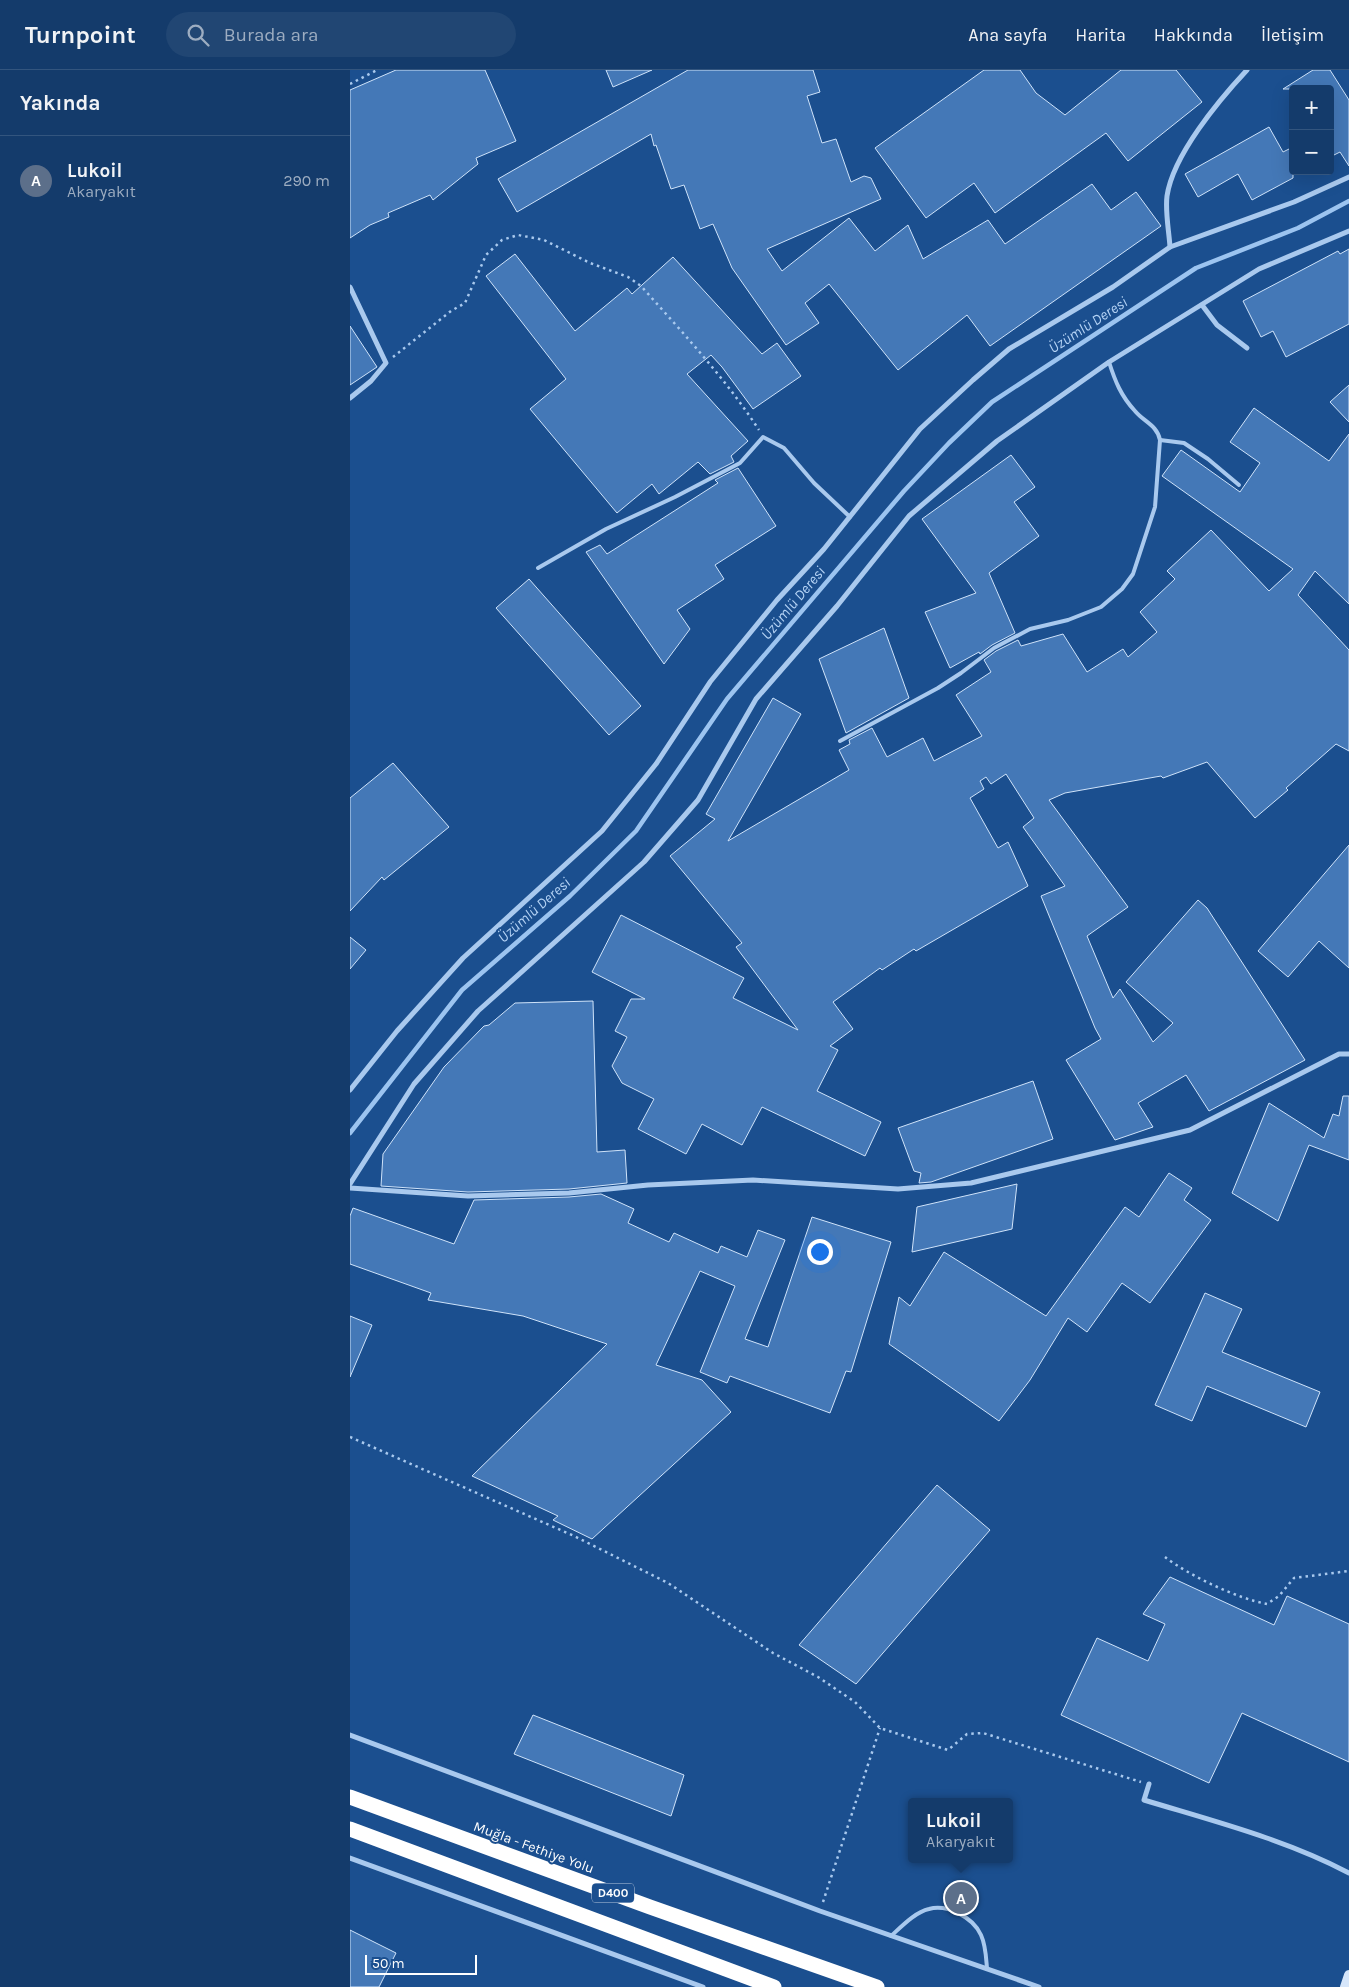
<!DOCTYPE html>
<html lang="tr">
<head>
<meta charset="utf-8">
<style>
	:root { --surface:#143b6b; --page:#214673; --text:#f1f3f6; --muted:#9dadc1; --line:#33557e; --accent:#bca0f2 }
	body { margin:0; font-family:Karla,sans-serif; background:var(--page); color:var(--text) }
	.controls { position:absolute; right:15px; top:15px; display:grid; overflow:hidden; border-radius:5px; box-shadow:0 5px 20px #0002 }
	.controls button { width:45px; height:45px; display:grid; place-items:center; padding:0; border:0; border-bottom:1px solid var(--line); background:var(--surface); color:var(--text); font:25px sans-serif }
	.scale { position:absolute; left:15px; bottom:12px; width:112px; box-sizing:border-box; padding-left:5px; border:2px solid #fff; border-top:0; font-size:14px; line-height:18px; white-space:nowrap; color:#fff; -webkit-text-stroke:4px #1b4f8f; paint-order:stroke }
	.you { position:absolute; left:469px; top:1181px; width:18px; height:18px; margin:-12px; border:4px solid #fff; border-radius:50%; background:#1a73e8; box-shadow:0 0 0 8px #1a73e833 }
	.badge { display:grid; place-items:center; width:32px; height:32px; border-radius:50%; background:var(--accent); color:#fff; font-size:16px; font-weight:700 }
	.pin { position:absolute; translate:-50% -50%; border:2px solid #fff; box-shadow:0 1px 5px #0006 }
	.popup { position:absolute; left:558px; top:1728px; width:105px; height:65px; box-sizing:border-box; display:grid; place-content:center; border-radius:5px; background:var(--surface); filter:drop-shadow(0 1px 4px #0005); font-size:16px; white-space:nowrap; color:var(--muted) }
	.popup b { font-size:19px; color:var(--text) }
	.popup::after { content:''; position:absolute; left:50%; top:100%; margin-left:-10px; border:10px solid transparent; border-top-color:var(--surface) }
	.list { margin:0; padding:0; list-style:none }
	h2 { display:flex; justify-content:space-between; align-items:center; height:65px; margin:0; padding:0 20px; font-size:21px }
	h2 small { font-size:16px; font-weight:400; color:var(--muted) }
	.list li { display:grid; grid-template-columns:32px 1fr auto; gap:15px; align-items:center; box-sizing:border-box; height:90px; padding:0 20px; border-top:1px solid var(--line) }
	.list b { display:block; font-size:19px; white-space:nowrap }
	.list p { margin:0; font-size:16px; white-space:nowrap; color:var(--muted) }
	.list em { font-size:16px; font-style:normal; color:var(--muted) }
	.icon { flex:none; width:28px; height:28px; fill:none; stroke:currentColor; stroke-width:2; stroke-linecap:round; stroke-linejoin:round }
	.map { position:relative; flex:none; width:999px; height:1917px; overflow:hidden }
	header { display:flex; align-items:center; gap:30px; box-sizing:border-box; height:70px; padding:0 25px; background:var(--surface); border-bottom:1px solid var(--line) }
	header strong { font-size:24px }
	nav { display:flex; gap:28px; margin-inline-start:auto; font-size:18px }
	.search { width:350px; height:45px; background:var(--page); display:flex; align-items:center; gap:12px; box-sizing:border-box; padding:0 18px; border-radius:28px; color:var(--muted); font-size:19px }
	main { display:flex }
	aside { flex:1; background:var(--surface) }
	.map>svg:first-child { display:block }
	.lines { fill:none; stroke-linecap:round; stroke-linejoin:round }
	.stream { stroke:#9cc4f0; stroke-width:4.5 }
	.building { fill:#4478b7; stroke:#cfe3fa }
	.path { stroke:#a9c9ee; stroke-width:2.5; stroke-dasharray:2.5 4; stroke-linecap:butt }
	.lane { stroke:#a9c9ee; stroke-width:4 }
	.street { stroke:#a9c9ee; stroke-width:5 }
	.secondary { stroke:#d6e6fa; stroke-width:10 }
	.highway { stroke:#fff; stroke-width:15 }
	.labels { text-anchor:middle; stroke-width:4; stroke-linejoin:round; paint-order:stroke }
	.shield { fill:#1b4f8f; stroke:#bbcadd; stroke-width:1 }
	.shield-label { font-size:12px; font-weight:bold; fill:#fff }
	.street-label { font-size:14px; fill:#fff; stroke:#1b4f8f }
	.water-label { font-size:15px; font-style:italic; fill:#b5d3f5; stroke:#1b4f8f }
</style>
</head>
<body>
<header>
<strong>Turnpoint</strong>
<div class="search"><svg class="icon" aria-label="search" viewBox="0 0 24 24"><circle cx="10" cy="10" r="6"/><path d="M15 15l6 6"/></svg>Burada ara</div>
<nav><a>Ana sayfa</a><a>Harita</a><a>Hakkında</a><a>İletişim</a></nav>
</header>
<main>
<aside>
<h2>Yakında<small></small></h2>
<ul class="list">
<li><span class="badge" style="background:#5c6f8a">A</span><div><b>Lukoil</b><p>Akaryakıt</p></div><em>290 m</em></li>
</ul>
</aside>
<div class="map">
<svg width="999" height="1917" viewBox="0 0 999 1917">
	<rect width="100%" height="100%" fill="#1b4f8f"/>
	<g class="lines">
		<polyline class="stream" points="0,1063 112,920 220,826 286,761 377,629 554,421 599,373 642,332 846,198 948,158 999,131"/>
	</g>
	<g class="building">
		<polygon points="46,0 135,0 166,71 126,88 128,94 83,130 80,125 38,143 39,147 20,155 0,168 0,20"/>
		<polygon points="256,0 302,0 263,17"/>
		<polygon points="338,0 463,0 470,22 457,26 472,73 486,69 501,112 514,106 521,108 531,129 417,179 432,201 499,148 525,181 558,155 573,189 638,150 655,174 742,114 761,140 786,122 811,156 640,276 617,245 548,300 479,214 455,233 469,253 436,275 382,198 363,154 350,159 334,115 321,119 306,75 304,76 301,64 167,142 148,109"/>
		<polygon points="634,0 670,0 686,23 715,45 771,0 826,0 852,32 778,91 756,63 645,143 624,113 576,148 525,78"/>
		<polygon points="963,0 980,0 999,30 999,96 990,82 980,87 980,19 933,19"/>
		<polygon points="919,57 933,82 943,77 943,108 902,130 888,104 848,127 835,104"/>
		<polygon points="999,179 999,254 936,287 923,261 911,267 893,231 988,181 990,184"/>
		<polygon points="165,184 225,261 277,218 282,224 323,187 412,284 427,273 451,306 403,339 372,297 361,285 337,304 398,371 381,386 384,392 360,404 348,392 309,424 302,414 267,443 180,339 216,309 136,206"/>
		<polygon points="0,256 27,297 0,315"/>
		<polygon points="999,315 999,352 980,332"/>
		<polygon points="904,338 979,391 999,364 999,534 965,501 948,525 999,580 999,681 986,674 936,718 938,720 905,748 857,692 813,708 811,706 715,723 699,730 778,837 737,866 763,928 770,919 803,972 823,953 776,912 848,830 857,838 955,990 859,1041 836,1005 788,1033 803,1057 765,1070 716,990 751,969 745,958 691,826 715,816 673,757 684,748 656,704 641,714 636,707 630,711 634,719 620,728 648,778 658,772 678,816 566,881 564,879 532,900 530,898 483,932 503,959 480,976 488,980 467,1021 531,1052 515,1086 412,1037 392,1075 352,1054 336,1084 288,1059 304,1029 272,1013 262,996 277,967 265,961 281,929 295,929 242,902 271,845 394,908 383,928 448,960 386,877 392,873 320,786 365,749 356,744 423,628 451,644 378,771 499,700 489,680 500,674 499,670 522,658 537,687 573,668 584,691 632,666 606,625 641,602 634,590 646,581 668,570 671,576 713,564 737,602 773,579 778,587 807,562 790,542 825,509 817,501 861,460 919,521 943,499 812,406 831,380 890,422 910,393 880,372"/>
		<polygon points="661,385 685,417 664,432 689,466 639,503 665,563 642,575 630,584 629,582 600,598 575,542 626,523 572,449"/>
		<polygon points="388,398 426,456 365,495 374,509 327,540 340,559 314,594 236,482 250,475 257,484 368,413 365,410"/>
		<polygon points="179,509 291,636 259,665 146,538"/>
		<polygon points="534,558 559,628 496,663 469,589"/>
		<polygon points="43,693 99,757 34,810 32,807 0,841 0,728"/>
		<polygon points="999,775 999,898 969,871 938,907 908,881"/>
		<polygon points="0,867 16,880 0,899"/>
		<polygon points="243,931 247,1082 275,1080 277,1113 219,1119 118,1122 31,1116 33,1084 94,997 134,956 139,955 165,933"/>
		<polygon points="683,1011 703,1069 581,1112 569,1113 571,1103 564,1101 548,1058"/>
		<polygon points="993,1026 999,1026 999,1090 959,1075 928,1151 882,1123 919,1033 974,1068 983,1044 989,1046"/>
		<polygon points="819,1103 842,1118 834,1130 861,1150 800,1233 772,1213 737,1262 718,1248 680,1310 649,1351 539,1274 549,1227 560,1236 594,1182 696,1246 775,1137 789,1147"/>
		<polygon points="667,1114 662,1159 562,1182 567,1137"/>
		<polygon points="251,1124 284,1139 278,1153 319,1172 324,1163 368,1183 371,1176 397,1187 408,1160 435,1170 395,1269 418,1277 462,1147 541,1172 501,1302 496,1301 480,1343 380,1306 377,1313 350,1302 385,1216 350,1201 306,1295 352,1310 381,1342 242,1469 203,1450 208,1446 122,1406 257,1274 173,1246 78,1230 81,1223 0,1194 0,1146 3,1138 104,1174 124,1130 219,1127"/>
		<polygon points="855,1223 892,1239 872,1282 970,1322 956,1357 857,1316 842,1351 805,1335"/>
		<polygon points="0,1246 22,1255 0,1307"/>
		<polygon points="587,1415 640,1460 506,1614 449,1575"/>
		<polygon points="820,1507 924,1555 937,1526 999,1554 999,1692 892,1643 859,1713 711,1645 747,1568 798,1591 815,1554 793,1544"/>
		<polygon points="183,1645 334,1705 321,1746 164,1684"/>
		<polygon points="0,1860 46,1883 29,1917 0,1917"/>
	</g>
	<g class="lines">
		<g class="path">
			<polyline points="0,14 27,0"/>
			<path d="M43 287 101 241 115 233 136 185 152 170 168 165 194 170 240 193 278 207 291 216C333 263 375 308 409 360"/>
			<polyline points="0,1367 224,1466 318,1513 423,1583 468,1607 505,1632 530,1658 598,1680 617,1664 633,1663 791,1712"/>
			<path d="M815 1487C840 1506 886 1528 917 1534L929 1526 944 1508 999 1501"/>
			<polyline points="473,1832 530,1658"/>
		</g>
		<g class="lane">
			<polyline points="810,370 834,373 858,389 889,415"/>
			<polyline points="188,498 256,459 325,427 390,393 413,367 434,378 464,413 500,447"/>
			<path d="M490 671 588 618 611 603 644 578 680 559 718 550 751 537 772 519 783 504 805 437 810 370C807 355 794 352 785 341 771 326 765 311 759 292"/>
			<path d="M541 1866C551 1857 565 1842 579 1839 597 1834 623 1847 631 1865 636 1876 636 1887 637 1899"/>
		</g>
		<g class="street">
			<path d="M820 177C819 161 815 142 817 126 823 85 869 30 897 0"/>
			<polyline points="0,217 36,293 21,311 0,328"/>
			<polyline points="852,235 867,255 897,278"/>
			<polyline points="0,1020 47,961 113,888 252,761 306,694 360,612 427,530 474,479 570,359 623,310 659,279 763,217 820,177 944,132 999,107"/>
			<polyline points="0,1114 64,1014 128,941 294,792 348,730 406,629 487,536 559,446 647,371 759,292 909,199 999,161"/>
			<polyline points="0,1118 118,1126 219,1123 298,1115 403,1110 548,1119 621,1113 840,1060 989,984 999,984"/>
			<polyline points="0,1665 470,1841 689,1917"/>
			<path d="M799 1714 794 1730C863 1751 934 1769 999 1803"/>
			<polyline points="0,1788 353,1917"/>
		</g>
		<polyline class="secondary" points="995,1917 999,1905"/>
		<g class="highway">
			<polyline points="0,1727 300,1837 527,1917"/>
			<polyline points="0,1759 424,1917"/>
		</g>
	</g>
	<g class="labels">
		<rect class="shield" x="242" y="1813.5" width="42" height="19" rx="4"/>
		<g class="shield-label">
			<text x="263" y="1827">D400</text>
		</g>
		<g class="street-label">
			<text transform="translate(184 1777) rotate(20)" y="5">Muğla - Fethiye Yolu</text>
		</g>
		<g class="water-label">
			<text transform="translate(738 255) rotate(-33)" y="5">Üzümlü Deresi</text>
			<text transform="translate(443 533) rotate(-50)" y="5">Üzümlü Deresi</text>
			<text transform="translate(184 840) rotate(-41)" y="5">Üzümlü Deresi</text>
		</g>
	</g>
</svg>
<div class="controls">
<button>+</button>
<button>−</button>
</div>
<div class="scale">50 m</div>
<div class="you"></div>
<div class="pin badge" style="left:611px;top:1828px;background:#5c6f8a">A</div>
<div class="popup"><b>Lukoil</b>Akaryakıt</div>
</div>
</main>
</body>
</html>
